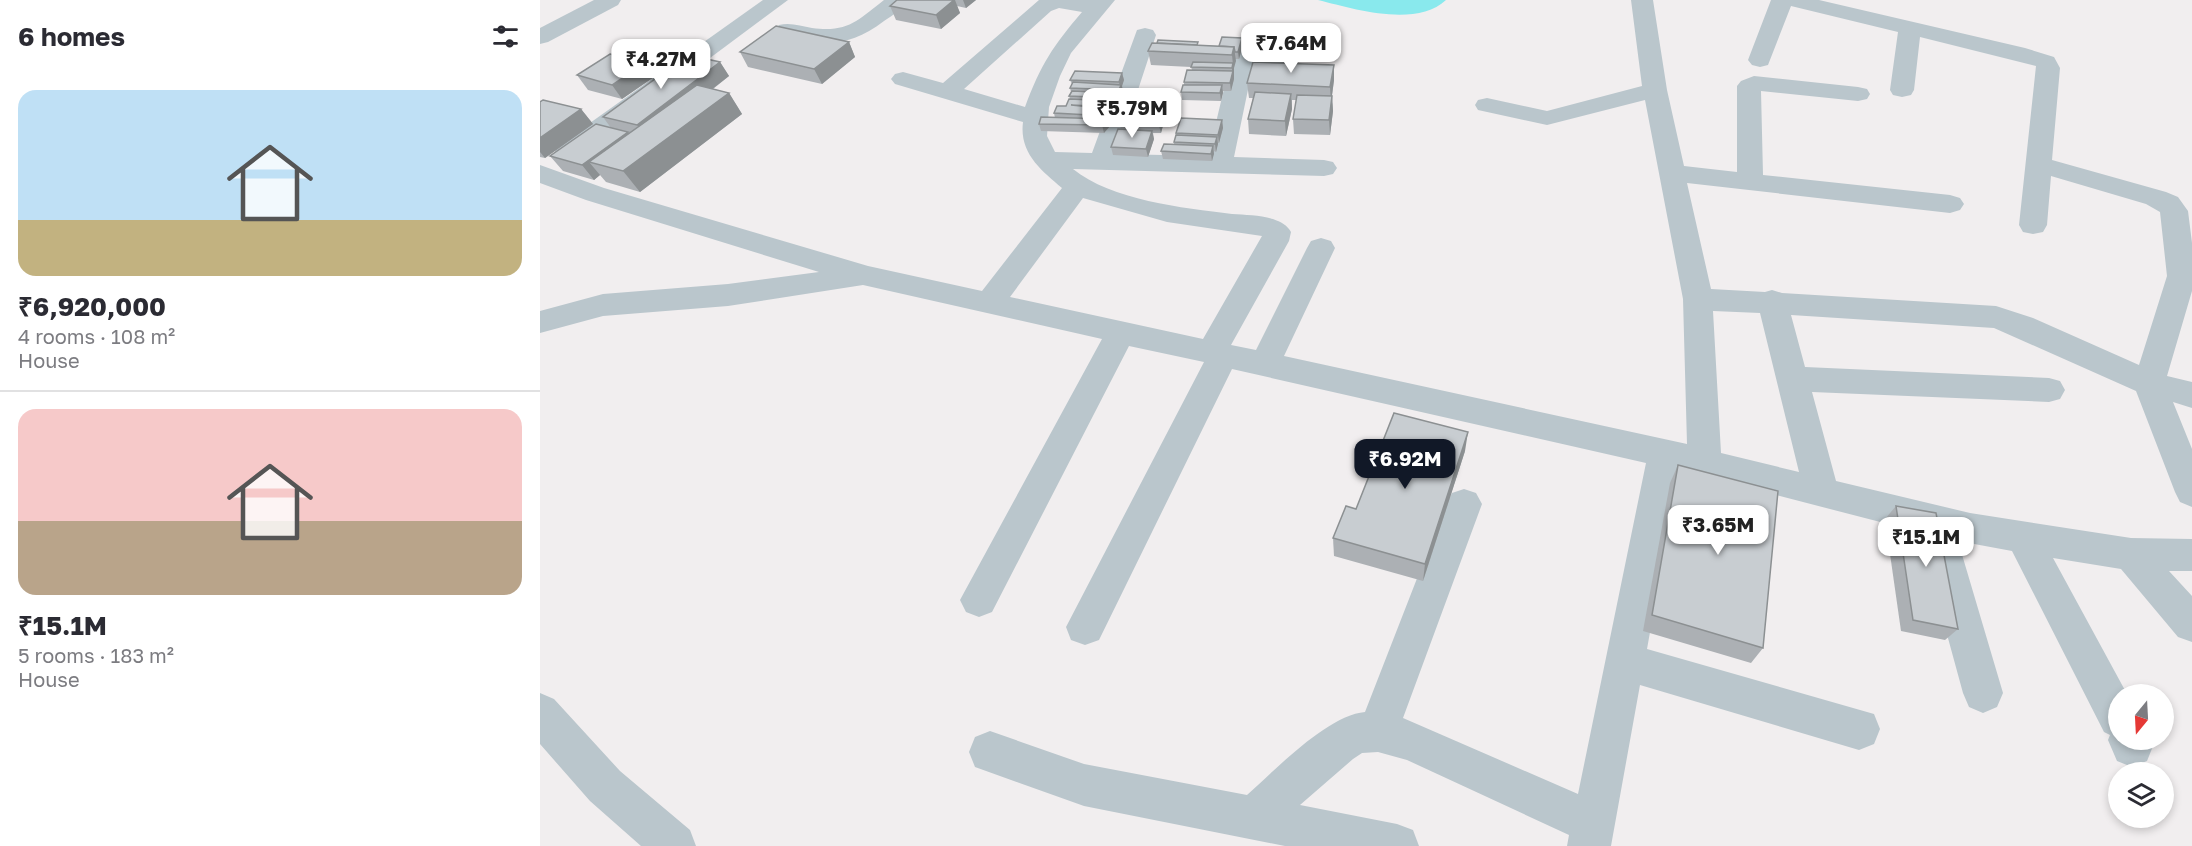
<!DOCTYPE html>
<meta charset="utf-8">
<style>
:root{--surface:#fff;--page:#f7f7f7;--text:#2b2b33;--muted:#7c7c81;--line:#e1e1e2;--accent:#111827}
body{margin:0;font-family:"Golos Text",sans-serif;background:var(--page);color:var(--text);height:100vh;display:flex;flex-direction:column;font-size:22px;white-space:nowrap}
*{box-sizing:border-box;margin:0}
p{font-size:20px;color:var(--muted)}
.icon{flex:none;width:33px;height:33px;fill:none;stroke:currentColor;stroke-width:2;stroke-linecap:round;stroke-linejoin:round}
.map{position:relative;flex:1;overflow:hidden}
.details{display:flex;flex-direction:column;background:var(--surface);width:540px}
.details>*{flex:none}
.needle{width:39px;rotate:198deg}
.controls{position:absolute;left:1568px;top:684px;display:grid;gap:12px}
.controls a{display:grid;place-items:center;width:66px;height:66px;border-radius:50%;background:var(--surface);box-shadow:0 3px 9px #0003;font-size:30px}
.price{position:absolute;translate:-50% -51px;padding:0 14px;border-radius:12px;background:#fff;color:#222;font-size:20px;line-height:39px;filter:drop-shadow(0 2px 3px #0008)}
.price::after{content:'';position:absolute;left:50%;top:36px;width:18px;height:14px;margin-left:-9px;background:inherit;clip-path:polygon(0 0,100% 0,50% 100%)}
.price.on{background:var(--accent);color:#fff}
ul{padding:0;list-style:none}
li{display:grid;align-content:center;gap:12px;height:318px;padding:0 18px}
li+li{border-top:2px solid var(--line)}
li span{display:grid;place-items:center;height:186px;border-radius:18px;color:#555}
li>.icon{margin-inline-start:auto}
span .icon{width:108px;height:108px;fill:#fffc;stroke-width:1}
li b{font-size:26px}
h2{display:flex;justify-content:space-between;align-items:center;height:72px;padding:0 18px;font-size:26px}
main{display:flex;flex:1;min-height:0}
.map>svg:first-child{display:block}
</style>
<main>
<section class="details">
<h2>6 homes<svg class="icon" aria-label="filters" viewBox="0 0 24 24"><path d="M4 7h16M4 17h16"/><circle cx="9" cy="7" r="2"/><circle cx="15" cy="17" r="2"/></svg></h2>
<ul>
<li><span style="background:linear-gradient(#bfe0f5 70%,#c2b280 0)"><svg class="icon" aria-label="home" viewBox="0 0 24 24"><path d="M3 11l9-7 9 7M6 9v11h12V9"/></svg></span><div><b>₹6,920,000</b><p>4 rooms · 108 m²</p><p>House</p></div></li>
<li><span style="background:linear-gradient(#f6c9c9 60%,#b9a48a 0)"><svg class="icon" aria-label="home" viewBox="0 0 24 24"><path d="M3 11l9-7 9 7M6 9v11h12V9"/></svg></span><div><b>₹15.1M</b><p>5 rooms · 183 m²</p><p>House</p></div></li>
</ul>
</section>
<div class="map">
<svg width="1652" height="846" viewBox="0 0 1652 846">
<rect width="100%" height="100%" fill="#f1eeef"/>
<path fill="#89e9ed" d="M 778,0 L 906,0 C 876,28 814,9 778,0 Z"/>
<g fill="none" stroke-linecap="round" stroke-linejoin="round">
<g fill="#bac6cc" fill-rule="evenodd">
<path d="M 54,0 L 81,0 L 78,5 L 8,42 L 0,44 L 0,28 Z"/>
<path d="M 223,0 L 248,0 L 37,157 L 28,159 L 19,157 L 15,151 L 19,145 Z"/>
<path d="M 344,0 L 369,0 C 363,9 353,15 344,21 C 308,49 281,45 239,35 L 236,30 L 239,25 C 250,22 261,26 272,28 C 308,33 318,20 344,0 Z"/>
<path d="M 499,0 L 575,0 L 531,53 L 520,76 L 509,107 L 507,136 L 515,152 L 552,153 L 597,30 L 605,28 L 613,30 L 616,35 L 577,154 L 668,156 L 694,47 C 708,26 763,34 787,34 L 795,36 L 798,41 L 795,46 L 787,48 L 723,47 L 716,51 L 694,157 L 784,160 L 793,162 L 797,168 L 793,174 L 784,176 L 533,169 C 571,200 643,208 692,214 C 705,215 720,215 733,219 C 741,222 747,225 751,232 L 749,241 L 691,345 L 716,350 L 767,248 L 771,241 L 781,238 L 791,241 L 795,248 L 744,356 L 1147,444 L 1143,299 L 1105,100 L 1007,125 L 938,110 L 935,105 L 938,100 L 947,98 L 1007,111 L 1102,86 L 1091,0 L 1113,0 L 1127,90 L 1144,166 L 1197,172 L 1197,86 L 1201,81 L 1214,76 L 1318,87 L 1327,89 L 1330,94 L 1327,99 L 1318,101 L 1221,91 L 1223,175 L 1410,195 L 1420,198 L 1424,204 L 1420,210 L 1410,213 L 1147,183 L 1171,289 L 1225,292 L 1232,290 L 1242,293 L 1456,306 L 1493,318 L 1599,365 L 1627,276 L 1620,212 L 1606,204 L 1511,176 L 1507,225 L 1503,232 L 1493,234 L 1483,232 L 1479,225 L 1496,66 L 1380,37 L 1374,90 L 1371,95 L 1362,97 L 1353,95 L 1350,90 L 1358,32 L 1251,6 L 1228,65 L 1220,67 L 1212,65 L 1208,60 L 1231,0 L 1279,0 L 1485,48 L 1514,57 L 1520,68 L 1512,160 L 1626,192 L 1638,197 L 1648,211 L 1652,243 L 1652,291 L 1627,376 L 1652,382 L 1652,408 L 1633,402 L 1652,449 L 1652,507 L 1640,502 L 1635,492 L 1596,391 L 1454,328 L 1251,315 L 1265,367 L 1509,378 L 1520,381 L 1525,390 L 1520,399 L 1509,402 L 1272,392 L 1296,481 L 1430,513 L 1591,538 L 1652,539 L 1652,571 L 1629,571 L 1652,596 L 1652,642 L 1638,637 L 1581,569 L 1513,558 L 1587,694 L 1578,694 L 1578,740 L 1610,740 L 1613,746 L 1607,761 L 1592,767 L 1577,761 L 1568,740 L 1570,735 L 1564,732 L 1472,551 L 1418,541 L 1463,693 L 1457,707 L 1443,713 L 1429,707 L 1423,693 L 1379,532 L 1139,470 L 1107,649 L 1334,714 L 1340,729 L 1334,744 L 1319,750 L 1100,685 L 1071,846 L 1027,846 L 1029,835 L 867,760 L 838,752 L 822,753 L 813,759 L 760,805 L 857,824 L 873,830 L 879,846 L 745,846 L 544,806 L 435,767 L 429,752 L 435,737 L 450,731 L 544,764 L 707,795 C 735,770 788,715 825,712 L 906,504 L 912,493 L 924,489 L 936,493 L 942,504 L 863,718 L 1038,794 L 1106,463 L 692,369 L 559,640 L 545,645 L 531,640 L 526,627 L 664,362 L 589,346 L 452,612 L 439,617 L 426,612 L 420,600 L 562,339 L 323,285 L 188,306 L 63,316 L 0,333 L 0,311 L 63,294 L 188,284 L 279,272 L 46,200 L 0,183 L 0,165 L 64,188 L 328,266 L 442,291 L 522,188 C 501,170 479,153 483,122 L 355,84 L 351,79 L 355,74 L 363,72 L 403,83 ZM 519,8 L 542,12 C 513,46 501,64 485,107 L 424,89 L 511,11 ZM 543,198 L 627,222 L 722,236 L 663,339 L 470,297 ZM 1173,311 L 1220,313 L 1259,472 L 1181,453 Z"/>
<path d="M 0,693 L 14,699 L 80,771 L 150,830 L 156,846 L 101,846 L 50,801 L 0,744 Z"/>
</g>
</g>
<g fill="#acb0b4">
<path d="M 357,0 L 436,0 L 426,8 L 417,6 L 420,13 L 401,29 L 356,20 L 350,6 Z"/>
<path d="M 702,38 L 703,45 L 699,59 L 695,59 L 693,74 L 694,79 L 691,91 L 683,91 L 681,101 L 642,100 L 641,92 L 644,85 L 644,82 L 652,70 L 651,67 L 611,65 L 608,51 L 659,45 L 679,46 Z"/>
<path d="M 759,38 L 759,52 L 758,64 L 794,80 L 792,96 L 793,111 L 790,135 L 754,134 L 753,119 L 757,100 L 752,100 L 752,109 L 746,136 L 709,134 L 708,119 L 713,98 L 709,98 L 707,83 L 714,62 L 714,57 Z"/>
<path d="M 309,42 L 315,57 L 282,84 L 208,67 L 200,52 Z"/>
<path d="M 180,62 L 189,76 L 173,89 L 189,93 L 202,114 L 100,192 L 66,182 L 60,175 L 54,180 L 23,171 L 10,156 L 71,128 L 63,117 Z"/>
<path d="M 582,73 L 584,80 L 582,86 L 583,92 L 581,98 L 578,98 L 578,100 L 577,105 L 578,108 L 575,114 L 572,114 L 573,116 L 569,123 L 570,126 L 564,133 L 501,131 L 499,124 L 515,118 L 514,113 L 526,106 L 530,99 L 529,96 L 531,92 L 530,88 L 532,84 L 530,80 Z"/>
<path d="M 37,75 L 114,77 L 82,99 L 48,90 Z"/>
<path d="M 631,98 L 626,112 L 624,112 L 625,118 L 621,133 L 613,133 L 614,139 L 608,157 L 573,155 L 571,147 L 581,130 L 580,125 L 588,110 L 586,103 Z"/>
<path d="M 0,102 L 41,109 L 53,124 L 5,158 L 0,157 Z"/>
<path d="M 682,120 L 683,128 L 679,143 L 678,143 L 676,152 L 674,151 L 672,161 L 623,159 L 621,151 L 634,144 L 636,133 Z"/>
<path d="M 925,451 L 883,581 L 794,556 L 793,538 Z"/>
<path d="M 1138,465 L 1223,648 L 1211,663 L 1103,631 L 1130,483 Z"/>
<path d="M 1356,506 L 1418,629 L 1405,640 L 1361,631 L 1345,519 Z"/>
</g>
<g fill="#8c9092">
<path d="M 414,0 L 415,0 L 420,13 L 401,29 L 396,15 Z"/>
<path d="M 423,0 L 436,0 L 426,8 Z"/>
<path d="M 702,38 L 703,45 L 699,59 L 698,52 Z"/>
<path d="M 759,38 L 759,52 L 757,72 L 756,57 Z"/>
<path d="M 309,42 L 315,57 L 282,84 L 274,69 Z"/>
<path d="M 694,47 L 696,61 L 694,68 L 694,79 L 691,91 L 690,83 L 692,73 L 692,68 L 693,65 L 692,55 Z"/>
<path d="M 180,62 L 189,76 L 108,139 L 97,125 Z"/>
<path d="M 104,63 L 114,77 L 82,99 L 72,85 Z"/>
<path d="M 794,65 L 794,80 L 791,102 L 790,87 Z"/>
<path d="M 582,73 L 584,80 L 582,86 L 583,92 L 581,98 L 579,90 L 580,88 L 579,82 Z"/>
<path d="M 682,85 L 683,93 L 681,101 L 680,93 Z"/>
<path d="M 629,91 L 631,98 L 626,112 L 625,105 Z"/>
<path d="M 189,93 L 202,114 L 100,192 L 83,171 Z"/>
<path d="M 577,93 L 578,100 L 577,105 L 578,108 L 575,114 L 573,107 L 576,101 L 575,98 Z"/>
<path d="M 751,94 L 752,109 L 746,136 L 745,121 Z"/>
<path d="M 792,96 L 793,111 L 790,135 L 789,120 Z"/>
<path d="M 41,109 L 53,124 L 5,158 L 0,152 L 0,138 Z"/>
<path d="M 571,109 L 573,116 L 569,123 L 568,116 Z"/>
<path d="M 623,110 L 625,118 L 621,133 L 619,126 Z"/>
<path d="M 568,119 L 570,126 L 564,133 L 562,125 Z"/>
<path d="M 682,120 L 683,128 L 679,143 L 678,135 Z"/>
<path d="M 612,131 L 614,139 L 608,157 L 606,149 Z"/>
<path d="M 88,132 L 98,146 L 49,162 L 60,175 L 54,180 L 42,165 Z"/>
<path d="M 677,137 L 678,144 L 676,152 L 675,144 Z"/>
<path d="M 673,146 L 674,154 L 672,161 L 671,154 Z"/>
<path d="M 928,432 L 925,451 L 883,581 L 885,564 Z"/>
</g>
<g fill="#c8cdd1" stroke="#8c9092" stroke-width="1.5">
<path d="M 357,0 L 414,0 L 396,15 L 350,6 Z"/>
<path d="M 236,26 L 309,42 L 274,69 L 200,52 Z"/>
<path d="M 682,37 L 702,38 L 698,52 L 695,52 L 694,47 L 679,46 Z"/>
<path d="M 717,37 L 759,38 L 756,57 L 714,57 Z"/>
<path d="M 618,40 L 658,42 L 657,45 L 617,43 Z"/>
<path d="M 612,43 L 694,47 L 692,55 L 608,51 Z"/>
<path d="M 70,54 L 104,63 L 72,85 L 37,75 Z"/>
<path d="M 148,55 L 180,62 L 97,125 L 63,117 Z"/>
<path d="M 653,62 L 693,63 L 692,68 L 651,67 Z"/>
<path d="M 713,62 L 794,65 L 790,87 L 707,83 Z"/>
<path d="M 647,70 L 693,71 L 690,83 L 644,82 Z"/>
<path d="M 535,71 L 582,73 L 579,82 L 530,80 Z"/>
<path d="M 533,82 L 581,85 L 579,90 L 530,88 Z"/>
<path d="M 157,85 L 189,93 L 83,171 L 49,162 Z"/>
<path d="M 643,85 L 682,85 L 680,93 L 641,92 Z"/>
<path d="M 592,90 L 629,91 L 625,105 L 586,103 Z"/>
<path d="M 532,91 L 577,93 L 575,98 L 529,96 Z"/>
<path d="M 715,92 L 751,94 L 745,121 L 708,119 Z"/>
<path d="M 757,95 L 792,96 L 789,120 L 753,119 Z"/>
<path d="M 529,99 L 576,101 L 573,107 L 531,105 L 571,109 L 568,116 L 514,113 L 517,106 L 526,106 Z"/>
<path d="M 3,100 L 41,109 L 0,138 L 0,102 Z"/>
<path d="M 585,110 L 623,110 L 619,126 L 580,125 Z"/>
<path d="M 501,117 L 568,119 L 562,125 L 499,124 Z"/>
<path d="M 641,118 L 682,120 L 678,135 L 636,133 Z"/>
<path d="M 56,124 L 88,132 L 42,165 L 10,156 Z"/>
<path d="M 578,129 L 612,131 L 606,149 L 571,147 Z"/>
<path d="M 636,135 L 677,137 L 675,144 L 634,142 Z"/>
<path d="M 624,144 L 673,146 L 671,154 L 621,151 Z"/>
<path d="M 854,413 L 928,432 L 885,564 L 793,538 L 806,506 L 816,509 Z"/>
<path d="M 1138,465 L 1238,491 L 1223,648 L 1112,615 Z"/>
<path d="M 1356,506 L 1396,513 L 1418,629 L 1373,620 Z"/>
</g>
</svg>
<div class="controls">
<a><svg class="needle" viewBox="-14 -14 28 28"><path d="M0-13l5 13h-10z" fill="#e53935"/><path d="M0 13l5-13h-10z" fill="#7c7c81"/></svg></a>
<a><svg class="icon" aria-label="layers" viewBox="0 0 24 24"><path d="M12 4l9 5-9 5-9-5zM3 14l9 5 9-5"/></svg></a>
</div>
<b class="price" style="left:751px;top:74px">₹7.64M</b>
<b class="price" style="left:121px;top:90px">₹4.27M</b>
<b class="price" style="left:592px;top:139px">₹5.79M</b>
<b class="price on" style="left:865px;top:490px">₹6.92M</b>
<b class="price" style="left:1178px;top:556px">₹3.65M</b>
<b class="price" style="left:1386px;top:568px">₹15.1M</b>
</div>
</main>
